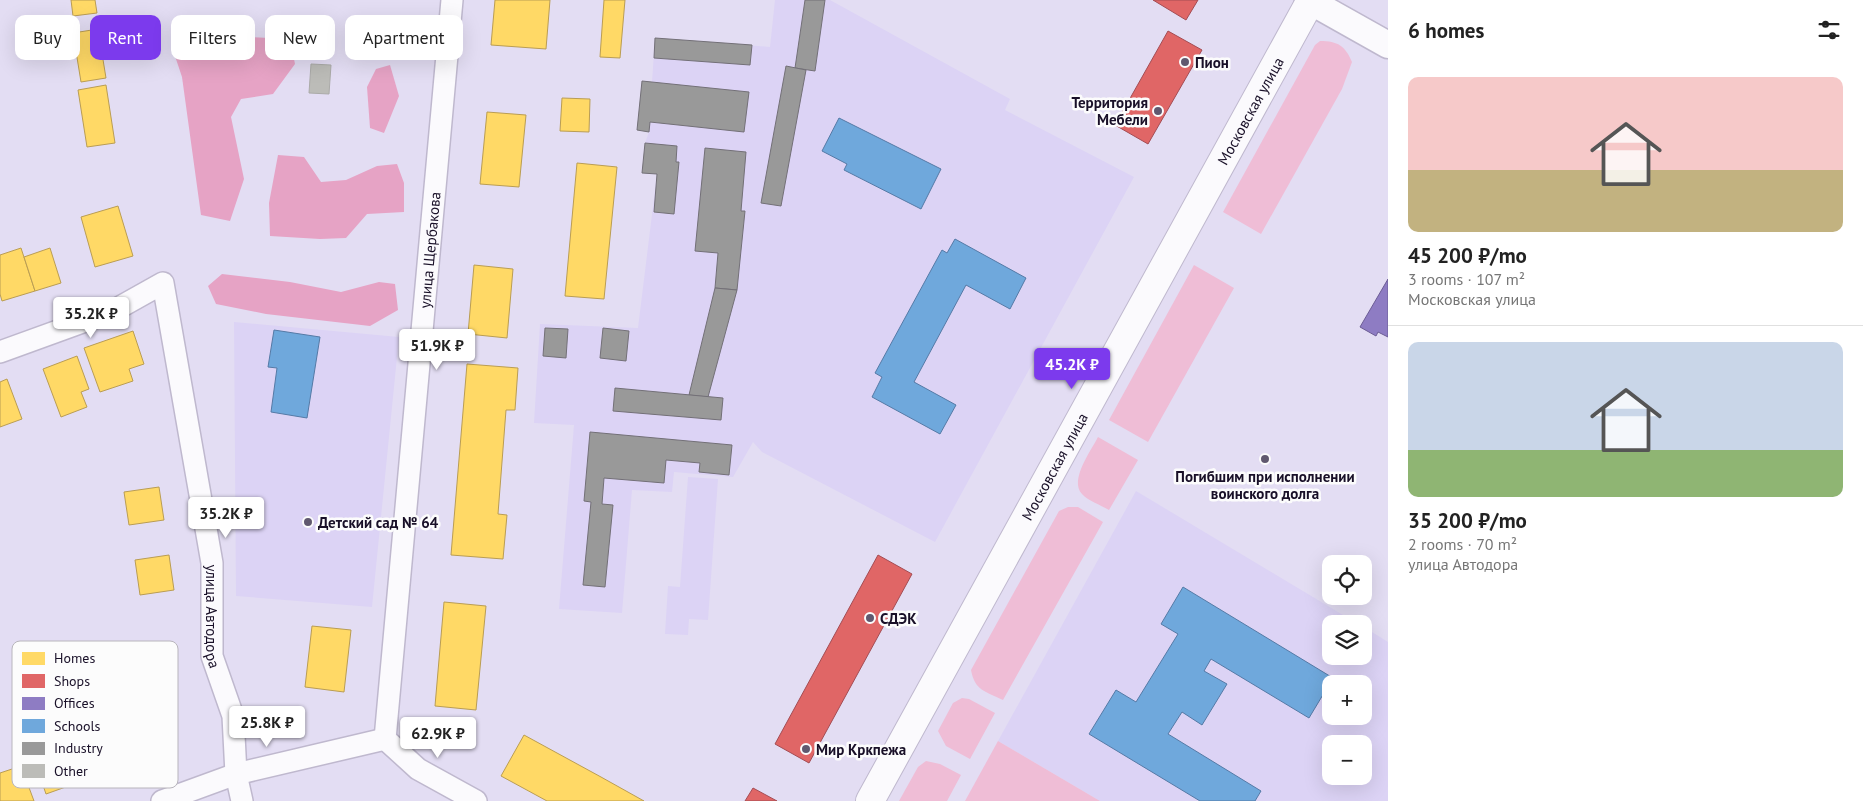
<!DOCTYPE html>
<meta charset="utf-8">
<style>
:root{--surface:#fff;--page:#f2f2f2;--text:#222;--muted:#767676;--line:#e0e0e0;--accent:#7c3aed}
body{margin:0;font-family:"PT Sans",sans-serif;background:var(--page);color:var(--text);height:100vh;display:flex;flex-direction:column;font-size:19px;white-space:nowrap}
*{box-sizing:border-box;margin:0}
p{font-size:16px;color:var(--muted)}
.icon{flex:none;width:28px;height:28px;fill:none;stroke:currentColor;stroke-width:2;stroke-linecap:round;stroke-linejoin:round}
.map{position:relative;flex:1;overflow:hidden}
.panel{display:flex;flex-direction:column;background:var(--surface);width:475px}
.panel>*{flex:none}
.guide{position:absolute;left:15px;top:15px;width:475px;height:45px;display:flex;gap:10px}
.fabs{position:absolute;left:1322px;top:555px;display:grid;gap:10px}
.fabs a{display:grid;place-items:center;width:50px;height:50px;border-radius:10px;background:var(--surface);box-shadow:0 5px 20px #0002;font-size:25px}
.price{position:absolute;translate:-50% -42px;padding:0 11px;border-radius:5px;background:#fff;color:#222;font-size:16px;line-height:32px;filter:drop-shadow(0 1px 2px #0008)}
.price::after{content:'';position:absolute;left:50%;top:30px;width:15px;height:11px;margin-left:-8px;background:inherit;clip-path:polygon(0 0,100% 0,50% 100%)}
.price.current{background:var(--accent);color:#fff}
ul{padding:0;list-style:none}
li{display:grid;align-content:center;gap:10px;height:265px;padding:0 20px}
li+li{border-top:1px solid var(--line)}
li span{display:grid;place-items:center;height:155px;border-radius:10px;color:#555}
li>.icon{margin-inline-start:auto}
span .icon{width:90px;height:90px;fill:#fffc;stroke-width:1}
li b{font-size:21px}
h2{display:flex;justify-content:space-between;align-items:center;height:60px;padding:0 20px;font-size:21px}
.chip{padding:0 18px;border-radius:10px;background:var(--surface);box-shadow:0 5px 20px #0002;font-size:18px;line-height:45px}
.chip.current{background:var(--accent);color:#fff}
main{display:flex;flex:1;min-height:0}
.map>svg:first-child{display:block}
</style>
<main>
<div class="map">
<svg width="1388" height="801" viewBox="0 0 1388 801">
<rect width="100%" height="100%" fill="#e3ddf3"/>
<g fill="#dcd3f5" fill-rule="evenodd">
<path d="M 775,0 L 830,0 L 1010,99 L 1005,110 L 1134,177 L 935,542 L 762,452 L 753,442 L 733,477 L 674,472 L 672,492 L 632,490 L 622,613 L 559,609 L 574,425 L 534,423 L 540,324 L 638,328 L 657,174 L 642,173 L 645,143 L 649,132 L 637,130 L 642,81 L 652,82 L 655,38 L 770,47 Z"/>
<path d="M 234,322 L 399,337 L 372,607 L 236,596 Z"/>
<path d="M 688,477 L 718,479 L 708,620 L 689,619 L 688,635 L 665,634 L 668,586 L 680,587 Z"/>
<path d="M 1136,491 L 1358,624 L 1331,624 L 1331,656 L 1364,656 L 1364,627 L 1388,642 L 1388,801 L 1100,801 L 998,741 ZM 1331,684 L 1364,684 L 1364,716 L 1331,716 ZM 1331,744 L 1364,744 L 1364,776 L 1331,776 Z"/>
</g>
<g fill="#efbdd6">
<path d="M 1320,41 C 1338,41 1345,46 1352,62 L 1342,89 L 1261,234 L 1223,212 L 1315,45 Z"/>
<path d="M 1194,265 L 1234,288 L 1148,442 L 1109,420 Z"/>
<path d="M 1098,437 L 1138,460 L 1109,510 C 1101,505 1088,501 1082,494 C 1069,480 1091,451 1098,437 Z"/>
<path d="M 1068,507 L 1078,507 L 1103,522 L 1003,700 C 985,691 975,691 971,670 L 1059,511 Z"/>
<path d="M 962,698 L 969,699 L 995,713 L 970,759 L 946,746 L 938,731 L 953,703 Z"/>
<path d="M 998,741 L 1100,801 L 965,801 Z"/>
<path d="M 926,761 L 940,764 L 961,775 L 947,801 L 899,801 L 918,767 Z"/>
</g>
<g fill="#e6a3c5">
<path d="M 202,35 L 290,39 L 295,64 L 273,94 L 241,99 L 231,117 L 244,179 L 230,221 L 201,215 L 182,77 L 173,50 Z"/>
<path d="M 390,65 L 399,96 L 384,133 L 370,128 L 367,87 L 376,69 Z"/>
<path d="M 278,155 L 304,157 L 321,182 L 346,180 L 377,166 L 397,164 L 404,183 L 404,212 L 367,214 L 346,238 L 320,239 L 270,236 L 269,203 Z"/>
<path d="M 222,274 L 290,282 L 341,292 L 379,282 L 395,284 L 398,310 L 370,326 L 266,314 L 216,304 L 208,286 Z"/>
</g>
<g fill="#ffd966" stroke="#ba9d53">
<path d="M 71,0 L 95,0 L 97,13 L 73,16 Z"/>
<path d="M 495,0 L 550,0 L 546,49 L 491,45 Z"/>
<path d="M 604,0 L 625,0 L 620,58 L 600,57 Z"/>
<path d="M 98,29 L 106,78 L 81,82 L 73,33 Z"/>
<path d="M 106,85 L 115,143 L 87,147 L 78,90 Z"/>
<path d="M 562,98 L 590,99 L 589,132 L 560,131 Z"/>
<path d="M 487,112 L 526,115 L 519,187 L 480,184 Z"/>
<path d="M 577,163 L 617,167 L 604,299 L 565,296 Z"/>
<path d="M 118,206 L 133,256 L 95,267 L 81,217 Z"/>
<path d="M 21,248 L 35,291 L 2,301 L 0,294 L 0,255 Z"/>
<path d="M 50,248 L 61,283 L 35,291 L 24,257 Z"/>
<path d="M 474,265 L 513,269 L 507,338 L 468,334 Z"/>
<path d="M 133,331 L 144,364 L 129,369 L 133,381 L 100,392 L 84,348 Z"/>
<path d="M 77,356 L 89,389 L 81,392 L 87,407 L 61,417 L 43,369 Z"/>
<path d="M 467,364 L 518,368 L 515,410 L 506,410 L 498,514 L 507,515 L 503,559 L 451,555 Z"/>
<path d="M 7,379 L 22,419 L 0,427 L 0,382 Z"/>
<path d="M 159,487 L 164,520 L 129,525 L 124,492 Z"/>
<path d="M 169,555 L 174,590 L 140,595 L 135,560 Z"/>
<path d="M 444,602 L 486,606 L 476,710 L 435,706 Z"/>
<path d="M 312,626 L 351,630 L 344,692 L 305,687 Z"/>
<path d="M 70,718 L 91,778 L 46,794 L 33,756 L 44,752 L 36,729 Z"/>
<path d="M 524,735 L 601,777 L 644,801 L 547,801 L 501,776 Z"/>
<path d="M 21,766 L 34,801 L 0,801 L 0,773 Z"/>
</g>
<g fill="#e06666" stroke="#a44c53">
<path d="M 1153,0 L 1198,0 L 1186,20 Z"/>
<path d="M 1168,31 L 1202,50 L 1148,144 L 1115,125 Z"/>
<path d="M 878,555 L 912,574 L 809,763 L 775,744 Z"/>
<path d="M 753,788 L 777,801 L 745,801 Z"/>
</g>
<path fill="#8e7cc3" stroke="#6b5c94" d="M 1388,279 L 1388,337 L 1378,332 L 1376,336 L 1360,327 Z"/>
<g fill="#6fa8dc" stroke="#557aa6">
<path d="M 839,118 L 941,169 L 921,209 L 844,170 L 847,164 L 822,151 Z"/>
<path d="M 955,239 L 1026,278 L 1010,309 L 966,285 L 914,382 L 956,405 L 940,434 L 872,397 L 882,377 L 875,373 L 942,250 L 947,253 Z"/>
<path d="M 274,330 L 320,337 L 307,418 L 271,412 L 277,368 L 268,367 Z"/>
<path d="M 1183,587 L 1333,678 L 1309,718 L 1211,659 L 1204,671 L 1227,684 L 1202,725 L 1182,712 L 1168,734 L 1261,791 L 1255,801 L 1200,801 L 1089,734 L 1116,690 L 1136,702 L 1178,634 L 1161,624 Z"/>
</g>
<g fill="#999" stroke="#737077">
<path d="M 805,0 L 825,0 L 815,71 L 795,68 Z"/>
<path d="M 655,38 L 752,45 L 750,65 L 654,58 Z"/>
<path d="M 786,66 L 806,70 L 781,206 L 761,203 Z"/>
<path d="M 642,81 L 749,92 L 744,132 L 650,122 L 649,132 L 637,130 Z"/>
<path d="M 645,143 L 677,146 L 676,162 L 679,162 L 674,214 L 654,212 L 657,174 L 642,173 Z"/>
<path d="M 705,148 L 746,152 L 741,211 L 745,211 L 737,290 L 715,288 L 718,253 L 695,251 Z"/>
<path d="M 715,288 L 737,290 L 708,397 L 689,395 Z"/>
<path d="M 545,328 L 568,329 L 566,358 L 543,356 Z"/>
<path d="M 603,328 L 629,331 L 626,361 L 600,358 Z"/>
<path d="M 615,388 L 723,398 L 721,420 L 613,411 Z"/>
<path d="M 590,432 L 732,445 L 729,475 L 699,472 L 700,463 L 666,460 L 664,483 L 604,478 L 602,504 L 613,505 L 605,587 L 583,585 L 591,502 L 584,501 Z"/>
</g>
<path fill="#bcbcb8" stroke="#ababa8" d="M 311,64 L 331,65 L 329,94 L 309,93 Z"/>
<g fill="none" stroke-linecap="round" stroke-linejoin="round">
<defs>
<g id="minor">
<path id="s1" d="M 0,352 L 113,311 L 163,283 L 212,563 L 212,656 L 233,716 L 236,774 L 242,801"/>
<path id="s2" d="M 385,739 L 452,0"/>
<path d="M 385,739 L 418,769 L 476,801"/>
<path d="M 162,801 L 236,774 L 385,739"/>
</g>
<path id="tertiary" d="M 1308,0 L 1388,45"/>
<g id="secondary">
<path id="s3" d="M 870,801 L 1311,0"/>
</g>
</defs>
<use href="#minor" stroke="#bfb8ce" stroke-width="24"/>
<use href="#tertiary" stroke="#bfb8ce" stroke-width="29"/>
<use href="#secondary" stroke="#bfb8ce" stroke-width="30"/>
<use href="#minor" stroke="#fbfafd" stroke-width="21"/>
<use href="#tertiary" stroke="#fbfafd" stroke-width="26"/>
<use href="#secondary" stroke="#fbfafd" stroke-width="28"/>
</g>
<g fill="#60586f" stroke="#fcfcfc" stroke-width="2">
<circle cx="1185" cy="62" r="5"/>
<circle cx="1158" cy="111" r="5"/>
<circle cx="1265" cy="459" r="5"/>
<circle cx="308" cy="522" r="5"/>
<circle cx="870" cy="618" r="5"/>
<circle cx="806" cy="749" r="5"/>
</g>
<g text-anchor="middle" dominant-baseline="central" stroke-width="5" stroke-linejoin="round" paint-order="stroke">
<g font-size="15" font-weight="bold" fill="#191028" stroke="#fcfcfc" text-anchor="start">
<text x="1195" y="62">Пион</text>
<text x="1148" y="102" text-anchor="end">Территория<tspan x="1148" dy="17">Мебели</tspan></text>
<text x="1265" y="476" text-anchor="middle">Погибшим при исполнении<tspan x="1265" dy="17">воинского долга</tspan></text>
<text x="318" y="522">Детский сад № 64</text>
<text x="880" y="618">СДЭК</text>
<text x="816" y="749">Мир Кркпежа</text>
</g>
<g font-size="15" fill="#191028" stroke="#fcfcfc">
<text stroke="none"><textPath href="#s3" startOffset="788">Московская улица</textPath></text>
<text stroke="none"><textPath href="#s2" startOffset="491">улица Щербакова</textPath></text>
<text stroke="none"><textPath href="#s3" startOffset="382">Московская улица</textPath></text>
<text stroke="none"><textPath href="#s1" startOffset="515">улица Автодора</textPath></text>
</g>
</g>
<rect x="12" y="641" width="166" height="147" rx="8" fill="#fcfcfc" stroke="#b8b5bc" stroke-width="1"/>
<rect x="22" y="652" width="23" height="13" fill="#ffd966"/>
<rect x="22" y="674" width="23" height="14" fill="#e06666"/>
<rect x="22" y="697" width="23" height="13" fill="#8e7cc3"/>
<rect x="22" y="719" width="23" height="14" fill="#6fa8dc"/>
<rect x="22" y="742" width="23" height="13" fill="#999"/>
<rect x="22" y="764" width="23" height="14" fill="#bcbcb8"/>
<g font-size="14" fill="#191028">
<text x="54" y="663">Homes</text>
<text x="54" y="686">Shops</text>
<text x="54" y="708">Offices</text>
<text x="54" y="731">Schools</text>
<text x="54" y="753">Industry</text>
<text x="54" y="776">Other</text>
</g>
</svg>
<div class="fabs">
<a><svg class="icon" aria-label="locate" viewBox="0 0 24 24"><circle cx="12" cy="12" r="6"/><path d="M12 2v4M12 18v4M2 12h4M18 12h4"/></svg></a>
<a><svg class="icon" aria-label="layers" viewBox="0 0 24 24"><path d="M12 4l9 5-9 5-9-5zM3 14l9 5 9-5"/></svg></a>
<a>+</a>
<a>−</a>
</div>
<b class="price" style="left:91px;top:339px">35.2K ₽</b>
<b class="price" style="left:437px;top:371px">51.9K ₽</b>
<b class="price current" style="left:1072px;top:390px">45.2K ₽</b>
<b class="price" style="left:226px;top:539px">35.2K ₽</b>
<b class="price" style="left:267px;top:748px">25.8K ₽</b>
<b class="price" style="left:438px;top:759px">62.9K ₽</b>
<div class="guide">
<a class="chip">Buy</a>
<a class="chip current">Rent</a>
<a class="chip">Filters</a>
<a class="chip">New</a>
<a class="chip">Apartment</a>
</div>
</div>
<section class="panel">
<h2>6 homes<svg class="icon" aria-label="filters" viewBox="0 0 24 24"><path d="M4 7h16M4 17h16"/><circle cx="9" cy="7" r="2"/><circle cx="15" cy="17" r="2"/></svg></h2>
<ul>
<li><span style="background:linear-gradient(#f6c9c9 60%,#c2b280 0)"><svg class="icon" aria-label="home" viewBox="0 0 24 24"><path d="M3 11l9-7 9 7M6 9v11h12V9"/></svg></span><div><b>45 200 ₽/mo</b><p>3 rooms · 107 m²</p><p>Московская улица</p></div></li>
<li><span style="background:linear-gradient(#c9d6e8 70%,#8fb573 0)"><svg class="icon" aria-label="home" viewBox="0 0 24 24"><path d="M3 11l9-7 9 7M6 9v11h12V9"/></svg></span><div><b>35 200 ₽/mo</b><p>2 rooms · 70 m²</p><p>улица Автодора</p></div></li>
</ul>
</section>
</main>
